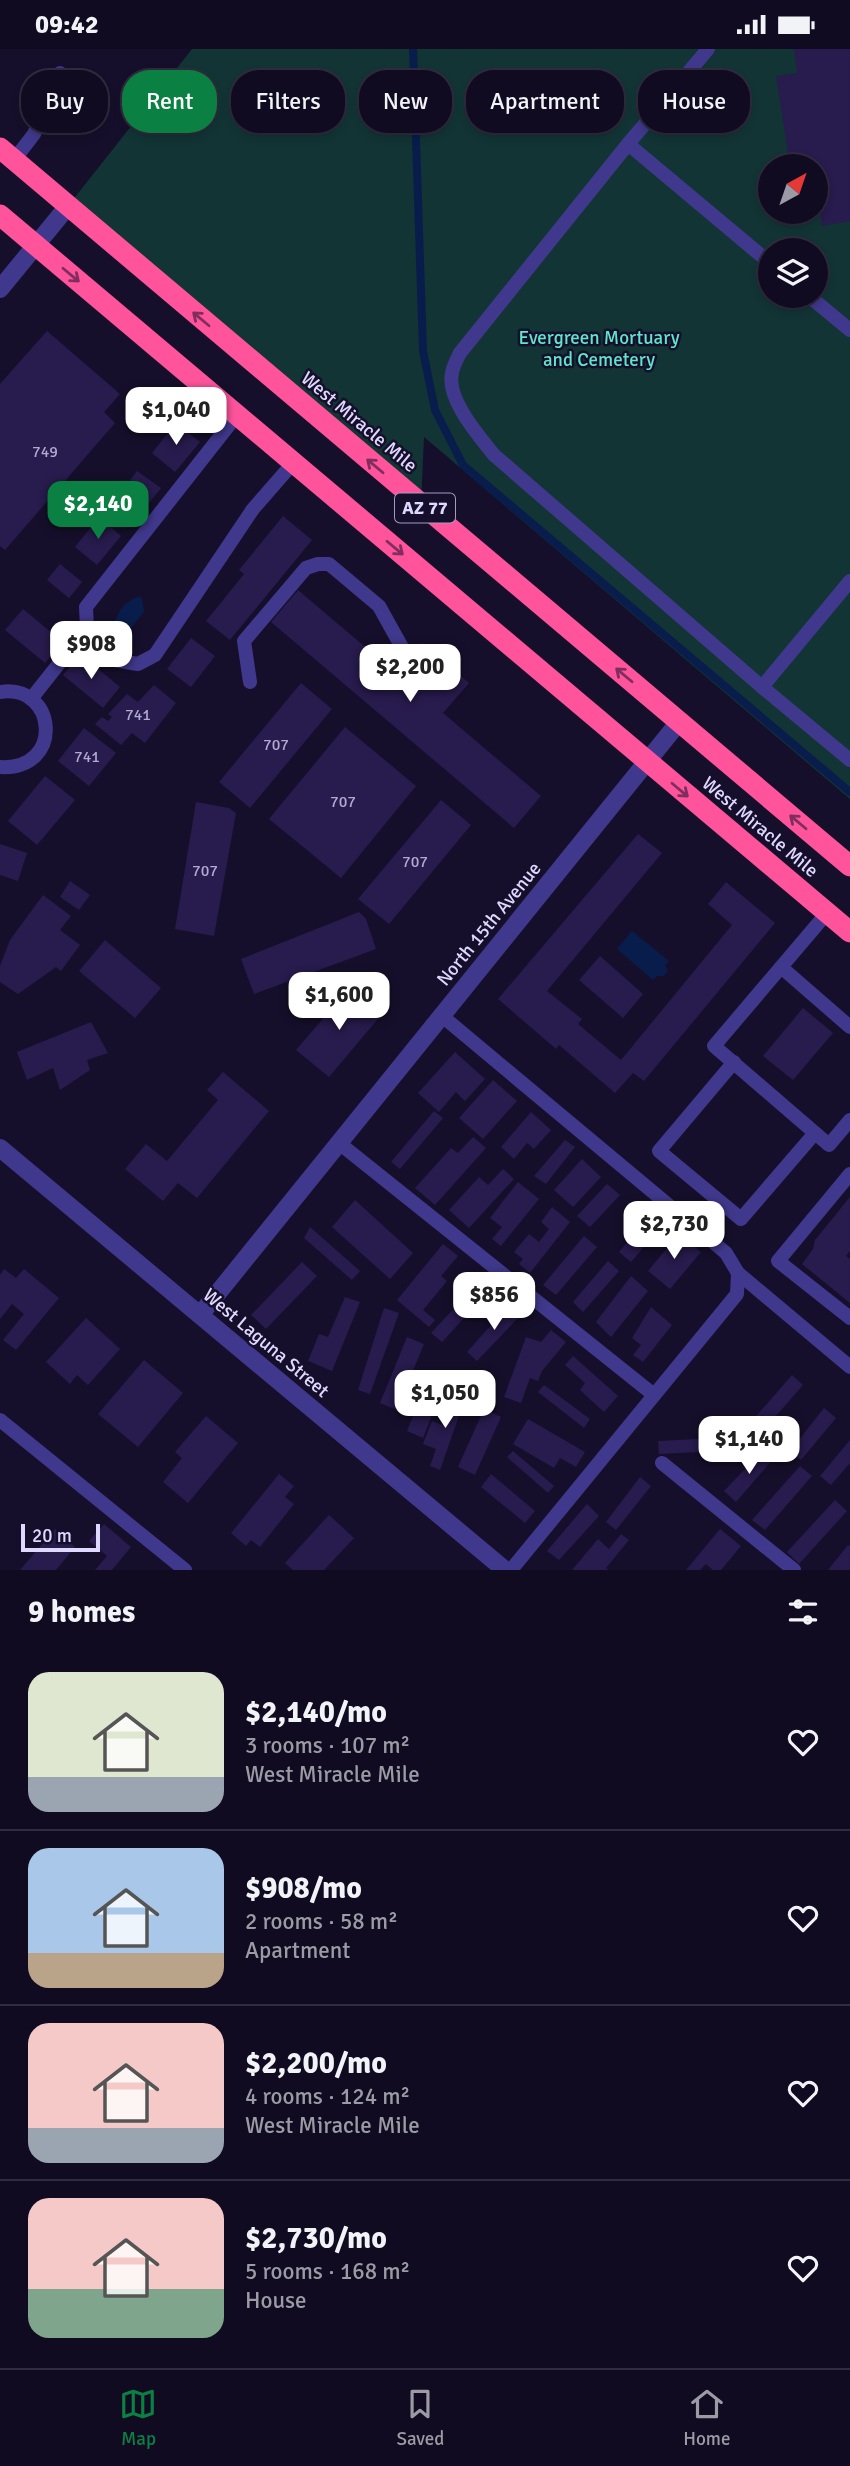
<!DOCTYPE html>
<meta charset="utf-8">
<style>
:root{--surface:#100b20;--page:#1e192d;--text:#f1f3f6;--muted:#9c9ba5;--line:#302b3e;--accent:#0b8043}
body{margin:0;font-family:Signika,sans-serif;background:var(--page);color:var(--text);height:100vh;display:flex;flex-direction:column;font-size:26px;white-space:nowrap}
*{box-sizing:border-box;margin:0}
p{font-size:23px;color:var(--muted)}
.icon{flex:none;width:38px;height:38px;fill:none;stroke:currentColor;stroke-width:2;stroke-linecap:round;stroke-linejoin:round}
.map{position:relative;height:1521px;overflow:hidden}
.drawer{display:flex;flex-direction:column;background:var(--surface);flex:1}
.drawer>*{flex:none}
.guide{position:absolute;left:21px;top:21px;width:808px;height:63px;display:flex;gap:14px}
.needle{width:46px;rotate:40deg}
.buttons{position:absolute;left:758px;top:105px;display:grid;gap:14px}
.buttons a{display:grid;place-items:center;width:70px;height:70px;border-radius:50%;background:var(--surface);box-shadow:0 4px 10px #0003,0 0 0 2px var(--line);font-size:35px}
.scale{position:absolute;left:21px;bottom:18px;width:79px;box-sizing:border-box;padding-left:7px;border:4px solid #e0d9ff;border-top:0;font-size:19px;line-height:24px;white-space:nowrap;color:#e0d9ff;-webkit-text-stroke:5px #160f2b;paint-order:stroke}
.price{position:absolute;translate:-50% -60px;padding:0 16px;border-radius:14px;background:#fff;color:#222;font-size:23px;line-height:46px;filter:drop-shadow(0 2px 4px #0008)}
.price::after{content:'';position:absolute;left:50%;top:42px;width:21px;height:16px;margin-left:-10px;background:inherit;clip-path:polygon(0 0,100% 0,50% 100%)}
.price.active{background:var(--accent);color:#fff}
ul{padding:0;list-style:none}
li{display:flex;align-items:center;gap:21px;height:175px;padding:0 28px}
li+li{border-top:2px solid var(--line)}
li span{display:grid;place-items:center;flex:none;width:196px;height:140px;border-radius:21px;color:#555}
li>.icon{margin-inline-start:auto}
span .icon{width:84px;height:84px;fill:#fffc;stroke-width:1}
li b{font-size:30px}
h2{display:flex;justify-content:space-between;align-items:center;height:84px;padding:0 28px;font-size:30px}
.chip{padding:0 24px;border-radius:28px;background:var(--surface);box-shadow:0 4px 10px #0003,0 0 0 2px var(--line);font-size:24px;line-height:63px}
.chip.active{background:var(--accent);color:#fff}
.status{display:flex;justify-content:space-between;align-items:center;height:49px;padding:0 35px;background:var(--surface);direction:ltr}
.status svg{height:19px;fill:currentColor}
.tabs{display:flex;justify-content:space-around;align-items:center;height:98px;border-top:2px solid var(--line);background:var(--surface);font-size:19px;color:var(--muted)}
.tabs a{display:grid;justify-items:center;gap:4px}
.tabs .active{color:var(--accent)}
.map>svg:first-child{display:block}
</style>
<div class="status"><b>09:42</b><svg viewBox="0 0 49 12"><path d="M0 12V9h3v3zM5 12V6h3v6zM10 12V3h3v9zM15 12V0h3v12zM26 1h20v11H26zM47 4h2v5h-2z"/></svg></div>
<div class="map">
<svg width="850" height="1521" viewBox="0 0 850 1521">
<rect width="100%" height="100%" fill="#160f2b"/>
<path fill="#123435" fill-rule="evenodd" d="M 192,0 L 850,0 L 850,750 L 424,388 L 421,456 L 68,157 ZM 770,117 L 816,117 L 816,163 L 770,163 ZM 770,201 L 816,201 L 816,247 L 770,247 Z"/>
<g fill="#081d4b">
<path d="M 141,547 L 144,562 L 132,578 L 117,587 L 112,584 C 114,567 124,551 141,547 Z"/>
<path d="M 632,882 L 669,912 L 665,916 L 668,922 L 663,927 L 657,927 L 653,931 L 617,900 Z"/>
</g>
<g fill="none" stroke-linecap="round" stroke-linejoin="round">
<path stroke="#081d4b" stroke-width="8" d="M 413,0 L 423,302 L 435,361 L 463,416 L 850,743"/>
</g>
<g fill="#281b4d">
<path d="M 794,0 L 850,0 L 850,172 L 822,177 L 816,140 L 816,117 L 790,117 L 776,27 L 797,24 Z"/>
<path d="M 47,282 L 120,345 L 104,363 L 115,374 L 5,501 L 0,497 L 0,335 Z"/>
<path d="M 176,374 L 200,393 L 175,423 L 152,404 Z"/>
<path d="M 137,422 L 161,439 L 136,470 L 114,452 Z"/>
<path d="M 283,467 L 312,491 L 230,591 L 206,572 L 244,525 L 239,521 Z"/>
<path d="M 99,468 L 121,487 L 97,516 L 75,498 Z"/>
<path d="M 60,515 L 82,533 L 69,549 L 47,531 Z"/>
<path d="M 298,541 L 397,625 L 423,594 L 469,634 L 443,664 L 541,747 L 514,779 L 271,573 Z"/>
<path d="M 23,560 L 63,593 L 45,614 L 5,581 Z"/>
<path d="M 191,589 L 215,607 L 191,638 L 167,620 Z"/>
<path d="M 80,605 L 120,638 L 103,659 L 63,626 Z"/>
<path d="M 301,634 L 332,660 L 250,759 L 219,733 Z"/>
<path d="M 154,636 L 176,654 L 145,694 L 132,684 L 121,696 L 95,675 L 102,668 L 108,672 L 112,668 L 108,665 L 127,645 L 138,653 Z"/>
<path d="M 345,678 L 416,737 L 341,829 L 269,770 Z"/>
<path d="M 84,679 L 116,704 L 89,737 L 58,712 Z"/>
<path d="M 45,727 L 75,751 L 37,796 L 8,772 Z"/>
<path d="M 441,751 L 471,776 L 389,875 L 358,850 Z"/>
<path d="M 196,753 L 229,759 L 236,764 L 214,887 L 175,880 Z"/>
<path d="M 638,785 L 662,804 L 547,942 L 582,970 L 578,975 L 621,1011 L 732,876 L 708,855 L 726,833 L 775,874 L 644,1032 L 633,1024 L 615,1044 L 559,996 L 556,1000 L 498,950 Z"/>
<path d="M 0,795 L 27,804 L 18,832 L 0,826 Z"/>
<path d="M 70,832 L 90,846 L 79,861 L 60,848 Z"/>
<path d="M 43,846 L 71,867 L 60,881 L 80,896 L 61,922 L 56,918 L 18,945 L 0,933 L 0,917 L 10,891 Z"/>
<path d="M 359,863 L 366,870 L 376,900 L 254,945 L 241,910 Z"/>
<path d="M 105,891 L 161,939 L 135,969 L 79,922 Z"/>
<path d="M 600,907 L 643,945 L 623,969 L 579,931 Z"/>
<path d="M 350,938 L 382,965 L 329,1028 L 296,1001 Z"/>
<path d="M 803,959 L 833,984 L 793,1031 L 763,1007 Z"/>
<path d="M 91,973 L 108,1004 L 87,1011 L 90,1021 L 60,1041 L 53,1019 L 27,1031 L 17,1003 Z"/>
<path d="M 455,1003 L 485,1030 L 465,1052 L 456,1043 L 439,1063 L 418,1044 Z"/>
<path d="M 223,1023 L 269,1062 L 197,1149 L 178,1134 L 163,1152 L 125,1120 L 146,1095 L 167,1112 L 218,1051 L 207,1041 Z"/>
<path d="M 493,1031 L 517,1052 L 483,1090 L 459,1069 Z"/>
<path d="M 434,1062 L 443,1069 L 400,1120 L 391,1113 Z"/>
<path d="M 531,1063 L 551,1081 L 534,1100 L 527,1094 L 514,1110 L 501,1098 Z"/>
<path d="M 473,1088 L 486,1099 L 435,1156 L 415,1139 L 451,1099 L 458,1104 Z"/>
<path d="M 565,1091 L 575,1098 L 546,1135 L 534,1127 Z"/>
<path d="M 582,1110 L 601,1128 L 573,1158 L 554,1141 Z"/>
<path d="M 503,1120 L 514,1130 L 469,1179 L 449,1161 L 479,1128 L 488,1136 Z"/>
<path d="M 518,1133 L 539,1150 L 501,1197 L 492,1190 L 502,1178 L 490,1169 Z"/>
<path d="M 607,1135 L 620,1146 L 590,1178 L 577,1167 Z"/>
<path d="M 850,1148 L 850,1202 L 846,1207 L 850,1210 L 850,1254 L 802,1215 L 813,1200 L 815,1191 Z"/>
<path d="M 355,1151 L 413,1204 L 390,1230 L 332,1178 Z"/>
<path d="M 552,1158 L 570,1173 L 530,1224 L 519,1215 L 523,1210 L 514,1203 L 529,1185 L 539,1193 L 549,1180 L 541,1173 Z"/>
<path d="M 653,1162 L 665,1173 L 631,1213 L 619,1203 Z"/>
<path d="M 310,1178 L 360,1222 L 352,1231 L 304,1189 Z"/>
<path d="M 679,1185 L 701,1203 L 670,1240 L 648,1222 Z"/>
<path d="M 584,1187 L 597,1198 L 556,1246 L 543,1236 Z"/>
<path d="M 443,1195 L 458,1207 L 441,1227 L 447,1232 L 423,1261 L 435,1271 L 429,1278 L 397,1251 Z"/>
<path d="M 608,1212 L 619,1222 L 583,1263 L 573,1253 Z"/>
<path d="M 302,1213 L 317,1227 L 266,1280 L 251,1266 Z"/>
<path d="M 4,1220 L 16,1229 L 24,1220 L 59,1249 L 16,1301 L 3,1291 L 24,1265 L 12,1255 L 0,1270 L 0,1226 Z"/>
<path d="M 631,1227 L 648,1242 L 611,1288 L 596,1273 Z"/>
<path d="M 476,1236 L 486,1245 L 442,1293 L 431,1284 Z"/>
<path d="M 345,1248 L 360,1253 L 332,1322 L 308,1312 L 319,1285 L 328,1288 Z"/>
<path d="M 510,1255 L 521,1266 L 477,1312 L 467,1303 Z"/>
<path d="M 651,1258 L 672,1276 L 643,1313 L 633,1306 L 641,1296 L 632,1289 Z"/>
<path d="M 384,1259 L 399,1264 L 370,1345 L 358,1341 Z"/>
<path d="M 86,1269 L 120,1300 L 88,1336 L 77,1326 L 70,1335 L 46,1313 Z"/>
<path d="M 551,1281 L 566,1293 L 542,1322 L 538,1332 L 530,1329 L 521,1354 L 504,1348 L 526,1288 L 541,1293 Z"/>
<path d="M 407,1288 L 424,1295 L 397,1361 L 380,1354 Z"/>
<path d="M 573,1307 L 618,1347 L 604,1363 L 580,1341 L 585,1334 L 565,1316 Z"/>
<path d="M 144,1311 L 183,1344 L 138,1398 L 98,1365 Z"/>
<path d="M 429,1326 L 445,1332 L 423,1389 L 407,1382 Z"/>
<path d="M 792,1326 L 803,1336 L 762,1383 L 751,1373 Z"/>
<path d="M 544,1336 L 590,1370 L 584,1379 L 538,1343 Z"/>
<path d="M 456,1340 L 467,1344 L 440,1421 L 430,1417 L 436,1400 L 423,1395 L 432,1372 L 443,1376 Z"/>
<path d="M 824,1359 L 836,1369 L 801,1411 L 790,1402 Z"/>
<path d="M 484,1360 L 501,1368 L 475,1426 L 458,1418 Z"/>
<path d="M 206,1367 L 238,1394 L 188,1454 L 163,1433 L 182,1409 L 175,1403 Z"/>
<path d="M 528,1370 L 585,1403 L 576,1418 L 560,1409 L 554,1419 L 513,1395 Z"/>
<path d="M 717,1389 L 718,1402 L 659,1405 L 658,1392 Z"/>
<path d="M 850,1391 L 850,1414 L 831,1436 L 820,1427 Z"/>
<path d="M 764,1400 L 774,1409 L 736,1453 L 724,1442 Z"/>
<path d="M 513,1402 L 554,1437 L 548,1444 L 507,1408 Z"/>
<path d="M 800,1417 L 812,1427 L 765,1481 L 752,1471 Z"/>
<path d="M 279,1425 L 294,1437 L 285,1448 L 294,1455 L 260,1498 L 251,1491 L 246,1497 L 231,1484 Z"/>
<path d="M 491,1425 L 535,1462 L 525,1474 L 481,1438 Z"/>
<path d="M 640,1428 L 651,1437 L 616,1481 L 606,1473 Z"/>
<path d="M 835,1451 L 847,1462 L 799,1515 L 787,1503 Z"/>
<path d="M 587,1455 L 599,1467 L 559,1511 L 547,1502 Z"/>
<path d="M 329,1466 L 354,1489 L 324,1521 L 293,1521 L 285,1514 Z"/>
<path d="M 104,1475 L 131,1498 L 112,1521 L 95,1521 L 107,1507 L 89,1492 Z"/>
<path d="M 55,1480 L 75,1498 L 56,1521 L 20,1521 Z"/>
<path d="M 720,1480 L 741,1497 L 721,1521 L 713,1521 L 706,1515 L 700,1521 L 686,1521 Z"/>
<path d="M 621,1485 L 629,1491 L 606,1519 L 609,1521 L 572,1521 L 598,1490 L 609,1500 Z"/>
<path d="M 848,1496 L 850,1497 L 850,1521 L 828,1521 Z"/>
</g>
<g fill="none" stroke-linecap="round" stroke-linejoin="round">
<g stroke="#40388c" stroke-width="14">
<path d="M 708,0 L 628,95 L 770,214"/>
<path d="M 628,95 L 460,304 C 457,310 453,317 452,324 C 446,350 479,387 494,406 L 762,638"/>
<path d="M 14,111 L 34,85 L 60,24"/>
<path d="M 809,247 L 850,281"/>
<path d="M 237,366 L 86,558 L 87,579 L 98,596 L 114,611 L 138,615 L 155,606 L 253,460 L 294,413"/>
<path d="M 850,532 L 762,638 L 850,711"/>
<path d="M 250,633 L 244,592 L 306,519 L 318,515 L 329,515 L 379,557 L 409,611"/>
<path d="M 0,643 C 57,634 65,722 0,718"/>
<path d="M 31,650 L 87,579"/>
<path d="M 827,864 L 714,997 L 829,1096 L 850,1071"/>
<path d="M 781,918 L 850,978"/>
<path d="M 442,967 L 726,1204 L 738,1224 L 737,1245 L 511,1521"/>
<path d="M 734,1013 L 659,1102 L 741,1170 L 815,1084"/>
<path d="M 339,1094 L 654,1346"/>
<path d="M 850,1125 L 778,1212 L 850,1269"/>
<path d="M 738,1224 L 850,1318"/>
<path d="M 0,1371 L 185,1521"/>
<path d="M 662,1414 L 794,1521"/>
</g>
<g stroke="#40388c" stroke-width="18">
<path d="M 0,240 L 68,157"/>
<path d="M 0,1099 L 505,1521"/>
<path d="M 200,1266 L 679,673"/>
</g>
<g stroke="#ff549c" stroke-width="21">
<path d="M 0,99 L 850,817"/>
<path d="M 0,166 L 850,883"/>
</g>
</g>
<defs><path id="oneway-shaft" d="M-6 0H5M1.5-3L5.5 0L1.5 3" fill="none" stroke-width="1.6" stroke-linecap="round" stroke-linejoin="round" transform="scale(1.75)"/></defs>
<g stroke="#7f2e5e">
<use href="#oneway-shaft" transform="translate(71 226) rotate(40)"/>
<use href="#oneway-shaft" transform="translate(201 270) rotate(-140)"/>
<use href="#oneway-shaft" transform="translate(375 417) rotate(-140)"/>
<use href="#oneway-shaft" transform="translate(395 499) rotate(40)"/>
<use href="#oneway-shaft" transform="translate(624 626) rotate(-140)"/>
<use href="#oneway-shaft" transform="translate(680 741) rotate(40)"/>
<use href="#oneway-shaft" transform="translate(798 773) rotate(-140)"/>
</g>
<g text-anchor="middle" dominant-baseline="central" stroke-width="5" stroke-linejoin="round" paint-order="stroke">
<g font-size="16" fill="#b2aad2">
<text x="45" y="403">749</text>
<text x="138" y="666">741</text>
<text x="276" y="696">707</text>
<text x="87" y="708">741</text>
<text x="343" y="753">707</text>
<text x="415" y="813">707</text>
<text x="205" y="822">707</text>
</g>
<rect fill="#160f2b" stroke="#a39cbf" stroke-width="2" x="395" y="444.5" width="60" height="29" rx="5"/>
<g font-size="18" font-weight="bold" fill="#e0d9ff">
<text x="425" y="459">AZ 77</text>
</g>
<g font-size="19" fill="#5ee6cc" stroke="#160f2b">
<text x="599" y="289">Evergreen Mortuary<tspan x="599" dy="22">and Cemetery</tspan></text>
</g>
<g font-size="19" fill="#e0d9ff" stroke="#160f2b">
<text transform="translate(359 373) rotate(40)">West Miracle Mile</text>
<text transform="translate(760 778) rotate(40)">West Miracle Mile</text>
<text transform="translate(489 875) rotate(-51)">North 15th Avenue</text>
<text transform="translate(266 1294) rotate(40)">West Laguna Street</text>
</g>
</g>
</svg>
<div class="buttons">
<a><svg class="needle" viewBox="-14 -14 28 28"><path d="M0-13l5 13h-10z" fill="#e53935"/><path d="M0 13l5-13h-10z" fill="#9c9ba5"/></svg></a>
<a><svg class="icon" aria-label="layers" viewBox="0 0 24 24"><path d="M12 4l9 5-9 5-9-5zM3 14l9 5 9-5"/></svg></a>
</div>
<div class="scale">20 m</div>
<b class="price" style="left:176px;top:398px">$1,040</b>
<b class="price active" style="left:98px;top:492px">$2,140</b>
<b class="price" style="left:91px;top:632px">$908</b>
<b class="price" style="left:410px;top:655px">$2,200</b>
<b class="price" style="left:339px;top:983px">$1,600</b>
<b class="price" style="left:674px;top:1212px">$2,730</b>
<b class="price" style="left:494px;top:1283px">$856</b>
<b class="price" style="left:445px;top:1381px">$1,050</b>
<b class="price" style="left:749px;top:1427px">$1,140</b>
<div class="guide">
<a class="chip">Buy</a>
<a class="chip active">Rent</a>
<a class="chip">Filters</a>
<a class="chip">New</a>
<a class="chip">Apartment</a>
<a class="chip">House</a>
</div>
</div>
<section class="drawer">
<h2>9 homes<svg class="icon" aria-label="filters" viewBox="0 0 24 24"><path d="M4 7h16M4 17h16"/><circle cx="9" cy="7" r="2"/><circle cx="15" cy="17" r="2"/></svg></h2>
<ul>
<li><span style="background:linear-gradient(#dfe7d0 75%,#9aa5b1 0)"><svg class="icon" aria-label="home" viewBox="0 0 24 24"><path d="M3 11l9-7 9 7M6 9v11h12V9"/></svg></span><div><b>$2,140/mo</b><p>3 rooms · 107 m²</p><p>West Miracle Mile</p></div><svg class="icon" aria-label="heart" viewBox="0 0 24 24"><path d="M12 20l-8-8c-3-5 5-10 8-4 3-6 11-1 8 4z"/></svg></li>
<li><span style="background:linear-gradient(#a9c7e8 75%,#b9a48a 0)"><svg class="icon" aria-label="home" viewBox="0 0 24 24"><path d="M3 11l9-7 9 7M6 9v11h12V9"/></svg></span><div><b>$908/mo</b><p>2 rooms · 58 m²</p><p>Apartment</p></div><svg class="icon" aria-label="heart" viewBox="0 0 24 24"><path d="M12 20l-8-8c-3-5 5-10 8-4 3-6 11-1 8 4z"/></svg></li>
<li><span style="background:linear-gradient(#f6c9c9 75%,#9aa5b1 0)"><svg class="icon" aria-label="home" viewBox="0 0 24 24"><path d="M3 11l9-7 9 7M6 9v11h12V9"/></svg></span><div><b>$2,200/mo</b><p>4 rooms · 124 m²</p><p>West Miracle Mile</p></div><svg class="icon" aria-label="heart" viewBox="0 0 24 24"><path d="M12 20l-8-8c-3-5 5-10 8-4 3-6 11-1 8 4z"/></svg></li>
<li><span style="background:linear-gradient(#f6c9c9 65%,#7fa58c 0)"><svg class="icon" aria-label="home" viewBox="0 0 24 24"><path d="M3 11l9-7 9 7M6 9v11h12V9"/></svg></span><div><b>$2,730/mo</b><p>5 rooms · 168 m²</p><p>House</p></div><svg class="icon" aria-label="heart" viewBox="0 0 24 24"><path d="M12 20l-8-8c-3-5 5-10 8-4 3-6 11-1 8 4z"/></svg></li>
</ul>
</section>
<nav class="tabs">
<a class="active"><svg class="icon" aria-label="map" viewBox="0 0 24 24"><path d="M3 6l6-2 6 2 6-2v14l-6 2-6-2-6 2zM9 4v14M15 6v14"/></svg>Map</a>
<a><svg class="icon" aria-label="saved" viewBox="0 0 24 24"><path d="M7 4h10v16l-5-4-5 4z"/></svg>Saved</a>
<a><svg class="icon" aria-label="home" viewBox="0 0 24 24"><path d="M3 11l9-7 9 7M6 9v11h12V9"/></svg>Home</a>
</nav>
